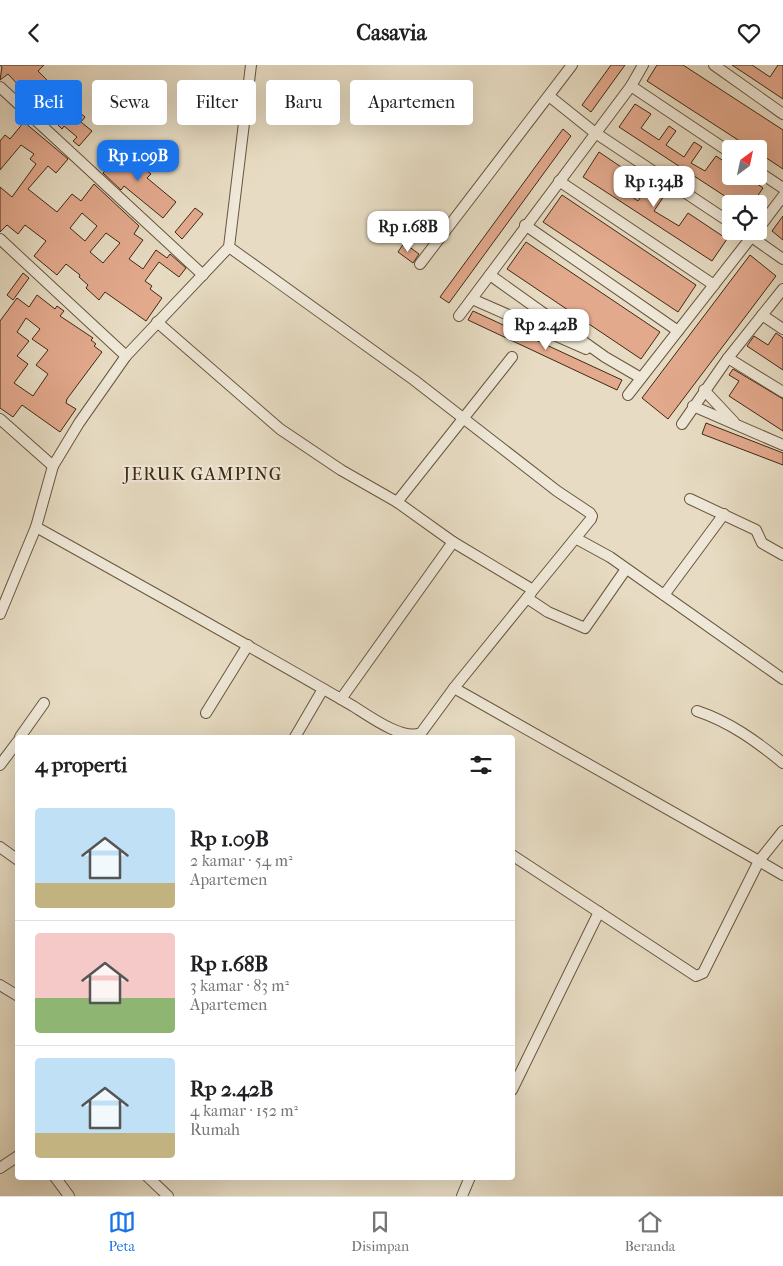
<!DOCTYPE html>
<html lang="id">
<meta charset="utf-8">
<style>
:root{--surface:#fff;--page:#f2f2f2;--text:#202124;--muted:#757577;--line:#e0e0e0;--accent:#1a73e8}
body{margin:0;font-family:"IM FELL French Canon",serif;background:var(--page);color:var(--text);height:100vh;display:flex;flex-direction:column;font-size:19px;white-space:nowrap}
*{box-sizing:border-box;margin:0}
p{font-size:16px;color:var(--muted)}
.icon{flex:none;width:28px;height:28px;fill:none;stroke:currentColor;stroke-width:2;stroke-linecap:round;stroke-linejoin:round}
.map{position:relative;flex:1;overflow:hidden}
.panel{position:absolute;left:15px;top:670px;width:500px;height:445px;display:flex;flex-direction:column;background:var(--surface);border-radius:5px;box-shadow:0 5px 20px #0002}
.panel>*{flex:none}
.top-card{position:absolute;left:15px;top:15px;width:500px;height:45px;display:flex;gap:10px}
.needle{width:32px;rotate:33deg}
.buttons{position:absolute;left:722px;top:75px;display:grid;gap:10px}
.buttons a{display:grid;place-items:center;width:45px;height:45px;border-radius:5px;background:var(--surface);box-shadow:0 5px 20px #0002;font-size:25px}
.price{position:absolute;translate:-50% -42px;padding:0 11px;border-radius:10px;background:#fff;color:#222;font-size:16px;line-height:32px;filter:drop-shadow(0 1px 2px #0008)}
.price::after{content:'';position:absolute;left:50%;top:30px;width:15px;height:11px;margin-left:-8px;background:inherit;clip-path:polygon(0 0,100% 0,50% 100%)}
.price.selected{background:var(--accent);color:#fff}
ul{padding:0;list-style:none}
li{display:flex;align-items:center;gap:15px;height:125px;padding:0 20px}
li+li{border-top:1px solid var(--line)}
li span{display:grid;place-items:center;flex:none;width:140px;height:100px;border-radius:5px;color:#555}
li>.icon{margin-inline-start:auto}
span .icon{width:60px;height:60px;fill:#fffc;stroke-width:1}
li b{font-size:21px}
h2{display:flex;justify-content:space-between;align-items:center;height:60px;padding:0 20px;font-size:21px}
.tag{padding:0 18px;border-radius:5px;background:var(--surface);box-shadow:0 5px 20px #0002;font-size:18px;line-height:45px}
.tag.selected{background:var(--accent);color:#fff}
header{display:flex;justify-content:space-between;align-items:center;height:65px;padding:0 20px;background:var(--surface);font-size:22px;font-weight:700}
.tabs{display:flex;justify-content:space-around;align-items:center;height:70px;border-top:1px solid var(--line);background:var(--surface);font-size:14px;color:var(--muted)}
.tabs a{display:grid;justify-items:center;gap:2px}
.tabs .selected{color:var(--accent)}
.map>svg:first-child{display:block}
</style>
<header><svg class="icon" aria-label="back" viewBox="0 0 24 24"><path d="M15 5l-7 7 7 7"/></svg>Casavia<svg class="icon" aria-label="heart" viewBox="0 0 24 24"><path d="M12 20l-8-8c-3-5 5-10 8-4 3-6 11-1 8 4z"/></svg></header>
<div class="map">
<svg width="783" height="1131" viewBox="0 0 783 1131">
<rect width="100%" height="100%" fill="#e7dcc3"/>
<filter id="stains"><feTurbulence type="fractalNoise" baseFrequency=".004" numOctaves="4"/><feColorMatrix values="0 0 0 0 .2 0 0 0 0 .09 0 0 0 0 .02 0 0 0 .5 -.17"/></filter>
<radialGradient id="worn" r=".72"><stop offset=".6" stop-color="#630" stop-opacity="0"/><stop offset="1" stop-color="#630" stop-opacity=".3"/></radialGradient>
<g fill="#e3a98d" stroke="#3f2913" fill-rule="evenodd">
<path d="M 0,0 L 44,0 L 38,6 L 48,16 L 41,23 L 54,36 L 66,25 L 82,42 L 78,46 L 85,52 L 81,57 L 92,66 L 79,81 L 73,76 L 77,72 L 64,61 L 62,64 L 50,52 L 49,53 L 8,9 L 0,15 L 2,2 Z"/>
<path d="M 611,0 L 625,0 L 591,47 L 582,40 Z"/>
<path d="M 657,0 L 683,0 L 783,65 L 783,104 L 759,88 L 759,84 L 752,84 L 647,16 Z"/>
<path d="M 732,0 L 752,0 L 770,12 L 778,0 L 783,0 L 783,34 Z"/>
<path d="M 635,39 L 651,49 L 641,63 L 659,75 L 669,61 L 676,66 L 666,80 L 684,92 L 694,77 L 702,82 L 691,98 L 705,106 L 716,91 L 731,101 L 731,111 L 746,111 L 763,123 L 752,139 L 737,139 L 619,62 Z"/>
<path d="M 24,57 L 68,94 L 56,108 L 48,101 L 28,124 L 57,147 L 72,129 L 81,136 L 94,119 L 139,161 L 134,169 L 143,175 L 129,194 L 143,204 L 156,185 L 167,193 L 170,189 L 186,203 L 179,212 L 159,197 L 145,216 L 152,221 L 150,224 L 162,233 L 146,256 L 105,227 L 99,235 L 86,223 L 88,220 L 79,212 L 80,210 L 66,199 L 57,210 L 34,191 L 46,176 L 25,160 L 18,169 L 7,160 L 0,167 L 0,122 L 12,132 L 36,99 L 30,94 L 34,89 L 21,80 L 0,105 L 0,76 L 5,70 L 10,74 ZM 82,148 L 97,161 L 85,176 L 70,163 ZM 106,168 L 120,178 L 103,198 L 90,187 Z"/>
<path d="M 563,64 L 571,71 L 449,238 L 440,232 Z"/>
<path d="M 125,82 L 137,92 L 134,96 L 151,109 L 147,113 L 176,137 L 163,153 L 124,121 L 121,125 L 103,108 Z"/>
<path d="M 599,87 L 630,108 L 619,123 L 638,136 L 649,120 L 664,131 L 654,146 L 679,161 L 688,148 L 727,174 L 712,196 L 583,112 Z"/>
<path d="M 562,130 L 696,220 L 678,247 L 543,157 Z"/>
<path d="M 195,143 L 203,149 L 182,174 L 175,167 Z"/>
<path d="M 783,151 L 783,175 L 772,166 Z"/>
<path d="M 526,177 L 660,267 L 641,294 L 507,204 Z"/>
<path d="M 404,178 L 419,189 L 413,198 L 398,187 Z"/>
<path d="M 750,190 L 776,211 L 668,354 L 642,333 Z"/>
<path d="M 23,208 L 29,213 L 13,235 L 7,230 Z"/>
<path d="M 37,230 L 55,244 L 57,241 L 64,246 L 60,251 L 93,273 L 91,275 L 96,279 L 94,281 L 102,287 L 67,334 L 66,338 L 76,344 L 60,367 L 22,340 L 13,352 L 0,343 L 0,256 L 17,233 L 29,242 ZM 26,253 L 40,264 L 32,274 L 48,285 L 36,300 L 48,309 L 33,331 L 14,318 L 28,299 L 17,291 L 29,276 L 17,267 Z"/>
<path d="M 473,246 L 622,315 L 617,325 L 468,255 Z"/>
<path d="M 776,268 L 783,273 L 783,305 L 747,281 L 754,271 L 768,280 Z"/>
<path d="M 733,304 L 783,334 L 783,366 L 729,331 L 739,316 L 729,310 Z"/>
<path d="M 706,358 L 783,388 L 783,400 L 702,369 Z"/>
</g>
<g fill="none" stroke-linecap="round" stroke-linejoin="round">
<defs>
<g id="street">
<path d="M 251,0 L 229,182 L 126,291 L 79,358 L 53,401 L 36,462 C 142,521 248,580 353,641 C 369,651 403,676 421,668 L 454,623 L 759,796 L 783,766"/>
<path d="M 714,0 L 783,49"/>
<path d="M 631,21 L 731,88"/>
<path d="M 0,22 L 203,210"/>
<path d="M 549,31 L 594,67 L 731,158"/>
<path d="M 759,107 L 783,123"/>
<path d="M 559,116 L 714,220"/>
<path d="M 525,160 L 678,266"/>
<path d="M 759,163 L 783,131"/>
<path d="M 743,166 L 783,194"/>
<path d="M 0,174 L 126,291"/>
<path d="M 420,199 L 572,0"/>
<path d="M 490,210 L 605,292 L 641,313"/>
<path d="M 472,234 L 586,284"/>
<path d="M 762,250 L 783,264"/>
<path d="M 459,251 L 631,21 L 643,0"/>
<path d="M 157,257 L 280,364 L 341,405 L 397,437 L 453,477 L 533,525 L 591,454 L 592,451 L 590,448 L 557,426 L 414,315 L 229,182"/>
<path d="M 728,293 L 783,327"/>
<path d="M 704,325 L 734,357"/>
<path d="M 628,330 L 756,166"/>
<path d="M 693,341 L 783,380"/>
<path d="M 0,354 L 53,401"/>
<path d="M 682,359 L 728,293 L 783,224"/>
<path d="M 690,434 L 756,465 L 762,478 L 783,490"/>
<path d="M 397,437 L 512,292"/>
<path d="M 577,474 L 610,492 L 783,614"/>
<path d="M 664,530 L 724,449"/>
<path d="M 527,533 L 548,547 L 585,563 L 626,504"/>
<path d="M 0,549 L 36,462"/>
<path d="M 454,623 L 531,528"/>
<path d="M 341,634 L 453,477"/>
<path d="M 697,646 C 730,657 756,676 783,698"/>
<path d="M 206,648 L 248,580"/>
<path d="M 20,672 L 44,638"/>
<path d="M 295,672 L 323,624"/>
<path d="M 0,700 L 18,676"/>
<path d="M 0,782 L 18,795"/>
<path d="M 512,790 L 696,911 L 703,908 L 759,796 L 783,810"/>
<path d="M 0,920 L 18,931"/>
<path d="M 512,1025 L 599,847"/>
<path d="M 0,1103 L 18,1091"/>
<path d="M 55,1112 L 69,1131"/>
<path d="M 148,1112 L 168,1131"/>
<path d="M 462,1131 L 470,1112"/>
</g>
</defs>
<use href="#street" stroke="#69563f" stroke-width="12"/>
<use href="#street" stroke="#efe8d8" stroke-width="10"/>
</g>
<g text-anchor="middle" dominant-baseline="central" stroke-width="4" stroke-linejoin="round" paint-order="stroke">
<g font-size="18" letter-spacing="1" fill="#3f2913" stroke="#efe8d8">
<text x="203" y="409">JERUK GAMPING</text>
</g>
</g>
<rect width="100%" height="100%" filter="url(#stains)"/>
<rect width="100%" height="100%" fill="url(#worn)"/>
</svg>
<div class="buttons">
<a><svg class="needle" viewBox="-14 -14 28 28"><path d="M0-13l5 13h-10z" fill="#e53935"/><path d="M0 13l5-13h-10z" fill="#757577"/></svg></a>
<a><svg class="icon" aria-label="locate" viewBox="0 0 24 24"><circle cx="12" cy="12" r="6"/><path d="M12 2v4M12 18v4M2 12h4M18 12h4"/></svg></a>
</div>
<b class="price selected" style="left:138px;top:117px">Rp 1.09B</b>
<b class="price" style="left:654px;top:143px">Rp 1.34B</b>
<b class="price" style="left:408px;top:188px">Rp 1.68B</b>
<b class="price" style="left:546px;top:286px">Rp 2.42B</b>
<div class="top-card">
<a class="tag selected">Beli</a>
<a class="tag">Sewa</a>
<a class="tag">Filter</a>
<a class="tag">Baru</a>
<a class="tag">Apartemen</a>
</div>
<section class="panel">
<h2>4 properti<svg class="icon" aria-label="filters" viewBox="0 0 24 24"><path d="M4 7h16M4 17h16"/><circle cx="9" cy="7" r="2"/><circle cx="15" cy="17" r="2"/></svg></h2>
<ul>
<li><span style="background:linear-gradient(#bfe0f5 75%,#c2b280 0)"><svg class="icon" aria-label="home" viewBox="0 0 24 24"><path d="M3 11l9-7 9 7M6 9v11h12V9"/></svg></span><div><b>Rp 1.09B</b><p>2 kamar · 54 m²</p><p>Apartemen</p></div></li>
<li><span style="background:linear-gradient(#f6c9c9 65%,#8fb573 0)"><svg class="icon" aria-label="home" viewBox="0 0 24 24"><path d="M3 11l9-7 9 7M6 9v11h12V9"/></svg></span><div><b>Rp 1.68B</b><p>3 kamar · 83 m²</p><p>Apartemen</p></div></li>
<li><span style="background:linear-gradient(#bfe0f5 75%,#c2b280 0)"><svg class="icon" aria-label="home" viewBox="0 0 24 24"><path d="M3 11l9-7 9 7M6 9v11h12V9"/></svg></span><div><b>Rp 2.42B</b><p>4 kamar · 152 m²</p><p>Rumah</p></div></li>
</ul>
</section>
</div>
<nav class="tabs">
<a class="selected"><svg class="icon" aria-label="map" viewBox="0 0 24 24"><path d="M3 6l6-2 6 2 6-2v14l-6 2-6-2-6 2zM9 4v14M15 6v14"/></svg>Peta</a>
<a><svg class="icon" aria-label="saved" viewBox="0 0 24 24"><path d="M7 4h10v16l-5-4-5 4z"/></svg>Disimpan</a>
<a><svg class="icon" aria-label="home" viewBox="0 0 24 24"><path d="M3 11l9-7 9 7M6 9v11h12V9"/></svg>Beranda</a>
</nav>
